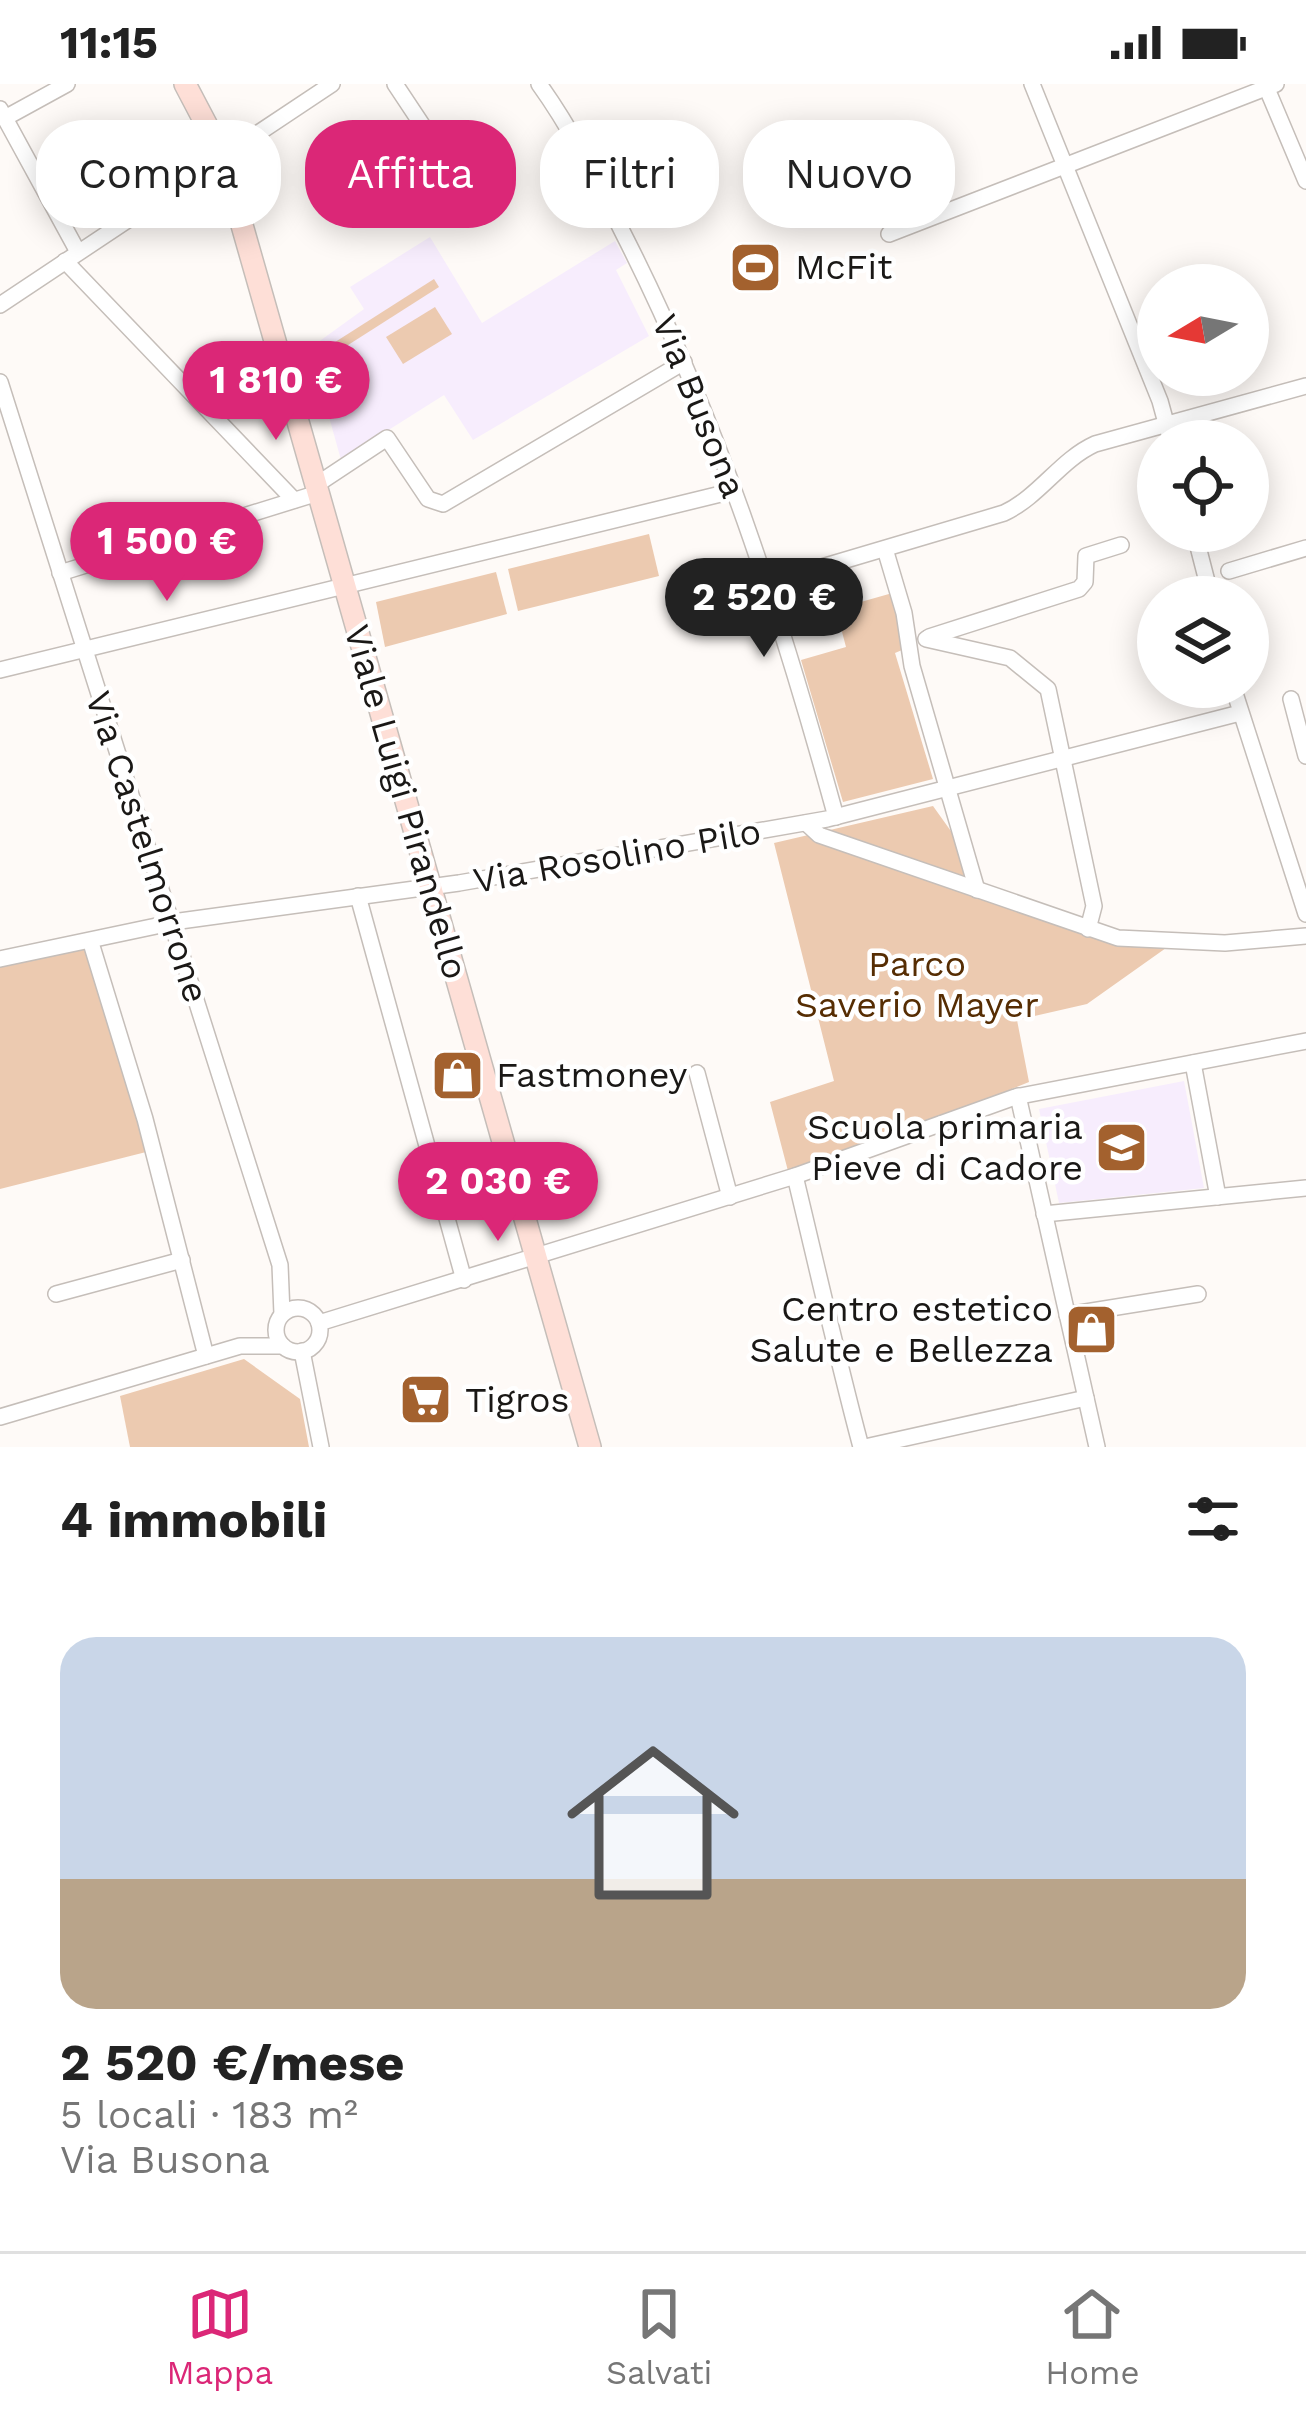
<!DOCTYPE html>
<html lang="it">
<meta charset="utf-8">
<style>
:root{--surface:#fff;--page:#f2f2f2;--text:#222;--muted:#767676;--line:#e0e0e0;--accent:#db2777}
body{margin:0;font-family:"Work Sans",sans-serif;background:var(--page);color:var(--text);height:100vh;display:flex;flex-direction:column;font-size:45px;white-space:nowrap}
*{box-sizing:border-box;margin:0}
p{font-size:39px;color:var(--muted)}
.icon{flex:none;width:66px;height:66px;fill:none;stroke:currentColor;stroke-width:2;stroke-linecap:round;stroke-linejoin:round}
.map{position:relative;height:1363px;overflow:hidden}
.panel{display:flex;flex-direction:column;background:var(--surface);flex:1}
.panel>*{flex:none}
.guide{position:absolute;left:36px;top:36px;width:1236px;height:108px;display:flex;gap:24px}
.needle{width:78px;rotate:260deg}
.controls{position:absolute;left:1137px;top:180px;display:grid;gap:24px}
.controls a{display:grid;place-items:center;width:132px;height:132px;border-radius:50%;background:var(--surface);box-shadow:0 6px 30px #0003;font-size:60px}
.price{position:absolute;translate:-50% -102px;padding:0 27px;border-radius:42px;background:var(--accent);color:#fff;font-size:39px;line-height:78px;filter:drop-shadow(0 3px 6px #0008)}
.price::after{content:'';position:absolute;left:50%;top:72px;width:36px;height:27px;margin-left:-18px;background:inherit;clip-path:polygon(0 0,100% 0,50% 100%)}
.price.active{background:#222;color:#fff}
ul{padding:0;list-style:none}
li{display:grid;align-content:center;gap:24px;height:636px;padding:0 60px}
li+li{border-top:3px solid var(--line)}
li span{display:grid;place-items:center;height:372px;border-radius:36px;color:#555}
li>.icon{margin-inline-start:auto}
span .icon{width:216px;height:216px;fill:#fffc;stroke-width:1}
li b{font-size:51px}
h2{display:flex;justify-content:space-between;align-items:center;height:144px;padding:0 60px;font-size:51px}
.pill{padding:0 42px;border-radius:48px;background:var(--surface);box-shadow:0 6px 30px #0003;font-size:42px;line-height:108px}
.pill.active{background:var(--accent);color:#fff}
.status{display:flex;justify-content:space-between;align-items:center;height:84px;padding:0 60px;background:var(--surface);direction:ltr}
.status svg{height:33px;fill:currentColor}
.tab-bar{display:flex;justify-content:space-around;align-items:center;height:168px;border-top:3px solid var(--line);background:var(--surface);font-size:33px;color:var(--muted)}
.tab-bar a{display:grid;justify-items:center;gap:6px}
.tab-bar .active{color:var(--accent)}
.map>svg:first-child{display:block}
</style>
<div class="status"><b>11:15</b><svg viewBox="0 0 49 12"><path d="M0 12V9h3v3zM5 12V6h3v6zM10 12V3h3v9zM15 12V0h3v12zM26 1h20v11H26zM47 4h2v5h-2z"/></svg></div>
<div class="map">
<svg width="1306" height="1363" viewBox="0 0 1306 1363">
<rect width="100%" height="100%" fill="#fefaf7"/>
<g fill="#f7edfd">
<path d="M 430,153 L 482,239 L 615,157 L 627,179 L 616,186 L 649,252 L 473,356 L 444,311 L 341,376 L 310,264 L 364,225 L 350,203 Z"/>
<path d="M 1184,997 L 1204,1104 L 1059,1119 L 1039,1025 Z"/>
</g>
<g fill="#eccab0">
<path d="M 434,195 L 439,203 L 323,277 L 318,269 Z"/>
<path d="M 435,223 L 452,250 L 403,280 L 386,253 Z"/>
<path d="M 649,450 L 659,492 L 518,527 L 508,485 Z"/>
<path d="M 496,488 L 507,530 L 385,563 L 376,518 Z"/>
<path d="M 896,508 L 902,566 L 895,569 L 933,695 L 843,718 L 801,576 L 846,563 L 836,525 Z"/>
<path d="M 933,722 L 953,750 L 972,810 L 1166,864 L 1087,920 L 1017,936 L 1029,998 L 861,1066 L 788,1087 L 770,1018 L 834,997 L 774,759 Z"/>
<path d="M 84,865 L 150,1067 L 0,1105 L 0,879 Z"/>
<path d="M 244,1275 L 300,1315 L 309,1363 L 130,1363 L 120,1312 Z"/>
</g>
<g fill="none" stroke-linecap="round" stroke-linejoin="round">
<defs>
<g id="minor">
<path d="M 395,0 L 474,119"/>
<path d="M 539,0 C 573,47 598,99 624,151 C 718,336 781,533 836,733"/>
<path d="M 1032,0 L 1160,317 L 1171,357"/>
<path d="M 1265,0 L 1306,97"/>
<path d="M 0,25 L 78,168"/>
<path d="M 5,34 L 67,0"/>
<path d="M 889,150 L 1276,0"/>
<path d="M 65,177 L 294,416"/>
<path d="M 0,221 L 332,0"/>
<path d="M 0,298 L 280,1181 L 282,1230"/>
<path d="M 316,401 L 387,354 L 428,415 L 443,420 L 684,278"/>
<path d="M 1194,447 L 1211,513"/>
<path d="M 885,465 L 904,529 L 912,582 L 977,806"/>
<path d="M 1229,487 L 1306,464"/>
<path d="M 60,489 L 318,409"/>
<path d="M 768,499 L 1004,429 C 1040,412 1060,376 1095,360 L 1306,302"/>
<path d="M 929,553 L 1079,505 L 1085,498 L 1086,472 L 1121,461"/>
<path d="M 926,555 L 1010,574 L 1048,605 L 1094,822 L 1088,845"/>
<path d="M 0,586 L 733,407"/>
<path d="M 1233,603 L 1306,830"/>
<path d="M 1291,615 L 1306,672"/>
<path d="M 806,739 L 819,751 L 1118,854 L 1225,859 L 1306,852"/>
<path d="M 358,812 L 464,1196"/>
<path d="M 91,859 L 145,1035 L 206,1272"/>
<path d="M 0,875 L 180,837 L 459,799 L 827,735 L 1240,629"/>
<path d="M 1193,979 L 1218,1113"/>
<path d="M 697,989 L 730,1113"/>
<path d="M 1018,1012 L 1097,1363"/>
<path d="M 795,1092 C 817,1183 837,1273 861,1363"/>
<path d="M 1044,1130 L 1306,1104"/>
<path d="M 56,1210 L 182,1176"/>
<circle cx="298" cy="1246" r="22"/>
<path d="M 1067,1231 L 1198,1210"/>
<path d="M 319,1239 L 795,1092 L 1015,1013 L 1306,957"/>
<path d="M 302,1267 L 321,1363"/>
<path d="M 0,1333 L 240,1262 L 283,1262"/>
<path d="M 865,1363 L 1086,1314"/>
</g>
<path id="secondary" d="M 185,0 L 216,59 L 230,99 L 590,1363"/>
</defs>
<use href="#minor" stroke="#c5beb9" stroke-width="18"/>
<use href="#secondary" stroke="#c5beb9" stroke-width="24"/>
<use href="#minor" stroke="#fff" stroke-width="15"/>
<use href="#secondary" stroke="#fedfd7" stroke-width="21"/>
</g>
<defs>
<symbol id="stadium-square" viewBox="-11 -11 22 22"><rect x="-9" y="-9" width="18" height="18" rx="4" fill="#a3612e" stroke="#fff"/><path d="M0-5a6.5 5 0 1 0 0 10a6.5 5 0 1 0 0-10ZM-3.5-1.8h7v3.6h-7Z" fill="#fff"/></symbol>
<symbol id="shop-square" viewBox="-11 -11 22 22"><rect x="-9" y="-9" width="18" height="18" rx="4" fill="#a3612e" stroke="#fff"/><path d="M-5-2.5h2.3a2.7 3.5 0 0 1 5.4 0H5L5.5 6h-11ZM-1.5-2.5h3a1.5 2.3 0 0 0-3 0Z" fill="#fff"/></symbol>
<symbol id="school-square" viewBox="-11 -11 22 22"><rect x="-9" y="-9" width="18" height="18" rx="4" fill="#a3612e" stroke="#fff"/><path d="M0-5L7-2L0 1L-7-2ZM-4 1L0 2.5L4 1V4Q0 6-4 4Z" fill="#fff"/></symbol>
<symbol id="supermarket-square" viewBox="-11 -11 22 22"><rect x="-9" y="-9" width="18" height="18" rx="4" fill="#a3612e" stroke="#fff"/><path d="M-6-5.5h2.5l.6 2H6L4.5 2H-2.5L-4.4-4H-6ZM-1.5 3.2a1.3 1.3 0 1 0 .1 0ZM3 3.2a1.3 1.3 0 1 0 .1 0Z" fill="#fff"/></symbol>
</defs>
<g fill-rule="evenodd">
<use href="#stadium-square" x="726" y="154" width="59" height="59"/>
<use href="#shop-square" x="428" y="962" width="59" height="59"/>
<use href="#school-square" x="1092" y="1034" width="59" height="59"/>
<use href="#shop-square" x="1062" y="1216" width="59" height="59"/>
<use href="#supermarket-square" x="396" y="1286" width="59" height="59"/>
</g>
<g text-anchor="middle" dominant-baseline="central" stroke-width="9" stroke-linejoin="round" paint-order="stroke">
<g font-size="36" fill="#1a1816" stroke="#fff" text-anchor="start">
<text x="795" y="183">McFit</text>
<text x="496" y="991">Fastmoney</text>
<text x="1083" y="1043" text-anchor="end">Scuola primaria<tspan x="1083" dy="41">Pieve di Cadore</tspan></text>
<text x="1053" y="1225" text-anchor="end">Centro estetico<tspan x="1053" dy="41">Salute e Bellezza</tspan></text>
<text x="465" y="1316">Tigros</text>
</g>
<g font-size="36" fill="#1a1816" stroke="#fff">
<text transform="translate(699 322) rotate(68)">Via Busona</text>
<text transform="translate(406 718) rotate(74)">Viale Luigi Pirandello</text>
<text transform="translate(147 763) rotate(72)">Via Castelmorrone</text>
<text transform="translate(617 772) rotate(-10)">Via Rosolino Pilo</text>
</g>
<g font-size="36" fill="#562d03" stroke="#fff">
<text x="917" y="880">Parco<tspan x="917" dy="41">Saverio Mayer</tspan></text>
</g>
</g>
</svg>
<div class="controls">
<a><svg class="needle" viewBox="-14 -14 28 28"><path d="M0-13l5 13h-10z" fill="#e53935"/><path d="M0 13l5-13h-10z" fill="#767676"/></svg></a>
<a><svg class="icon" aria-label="locate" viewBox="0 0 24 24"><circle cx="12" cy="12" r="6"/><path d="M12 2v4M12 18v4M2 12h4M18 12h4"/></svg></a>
<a><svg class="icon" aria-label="layers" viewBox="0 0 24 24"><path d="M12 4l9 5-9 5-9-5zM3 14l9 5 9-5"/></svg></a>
</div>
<b class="price" style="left:276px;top:359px">1 810 €</b>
<b class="price" style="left:167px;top:520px">1 500 €</b>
<b class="price active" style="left:764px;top:576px">2 520 €</b>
<b class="price" style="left:498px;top:1160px">2 030 €</b>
<div class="guide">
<a class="pill">Compra</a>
<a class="pill active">Affitta</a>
<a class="pill">Filtri</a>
<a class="pill">Nuovo</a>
</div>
</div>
<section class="panel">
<h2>4 immobili<svg class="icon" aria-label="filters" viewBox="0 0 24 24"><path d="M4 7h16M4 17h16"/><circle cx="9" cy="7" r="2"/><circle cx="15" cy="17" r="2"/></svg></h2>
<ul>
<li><span style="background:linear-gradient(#c9d6e8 65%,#b9a48a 0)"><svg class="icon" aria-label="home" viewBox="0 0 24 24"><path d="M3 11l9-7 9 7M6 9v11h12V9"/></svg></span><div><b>2 520 €/mese</b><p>5 locali · 183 m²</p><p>Via Busona</p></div></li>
</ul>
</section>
<nav class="tab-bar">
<a class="active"><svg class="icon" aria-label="map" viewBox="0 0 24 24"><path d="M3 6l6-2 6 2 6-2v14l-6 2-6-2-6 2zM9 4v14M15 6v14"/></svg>Mappa</a>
<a><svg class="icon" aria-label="saved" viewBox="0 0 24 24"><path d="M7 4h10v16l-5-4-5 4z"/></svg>Salvati</a>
<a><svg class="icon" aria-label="home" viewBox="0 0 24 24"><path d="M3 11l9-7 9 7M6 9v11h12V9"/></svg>Home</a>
</nav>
